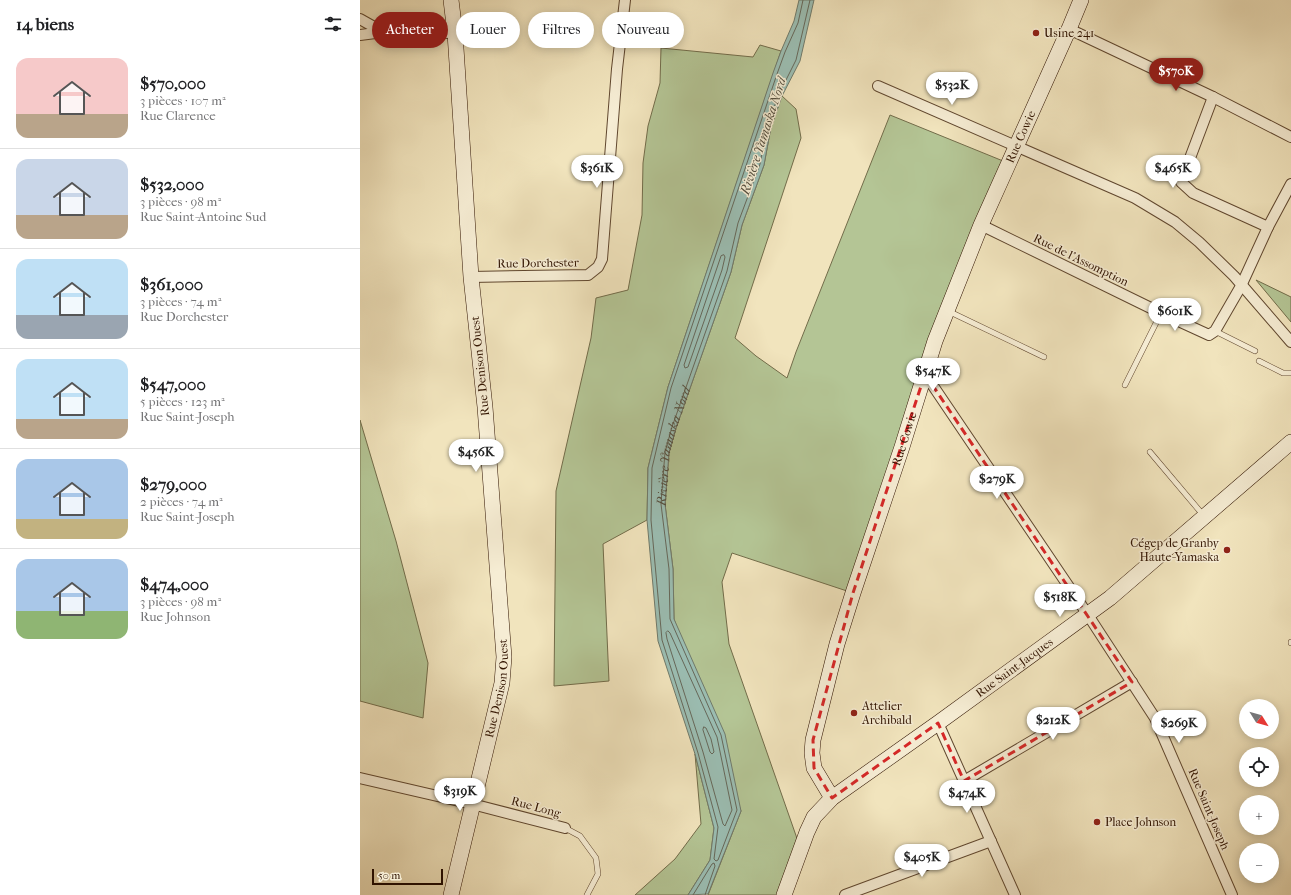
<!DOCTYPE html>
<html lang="fr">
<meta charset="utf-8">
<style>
:root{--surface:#fff;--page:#f2f2f2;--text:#202124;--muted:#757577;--line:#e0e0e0;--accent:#8f2418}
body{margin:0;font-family:"IM FELL French Canon",serif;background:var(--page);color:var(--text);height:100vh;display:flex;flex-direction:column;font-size:15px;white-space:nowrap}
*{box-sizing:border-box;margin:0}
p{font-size:13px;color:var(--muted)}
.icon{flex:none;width:22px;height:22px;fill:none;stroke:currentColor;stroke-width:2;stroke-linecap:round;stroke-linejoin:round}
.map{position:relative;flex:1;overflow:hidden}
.drawer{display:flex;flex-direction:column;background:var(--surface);width:360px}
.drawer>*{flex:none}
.guide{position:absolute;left:12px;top:12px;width:380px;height:36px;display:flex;gap:8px}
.needle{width:26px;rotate:127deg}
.fabs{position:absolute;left:879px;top:699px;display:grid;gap:8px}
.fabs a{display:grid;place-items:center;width:40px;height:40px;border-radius:50%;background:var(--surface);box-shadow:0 2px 10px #0003;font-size:20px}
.scale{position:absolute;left:12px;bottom:10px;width:71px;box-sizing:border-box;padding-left:4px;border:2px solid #301300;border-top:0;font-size:11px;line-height:14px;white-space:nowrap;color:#301300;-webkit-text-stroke:3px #f6edd4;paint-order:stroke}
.price{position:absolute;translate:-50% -34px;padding:0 9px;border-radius:14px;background:#fff;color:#222;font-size:13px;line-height:26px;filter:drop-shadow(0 1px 2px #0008)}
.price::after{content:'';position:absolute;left:50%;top:24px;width:12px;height:9px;margin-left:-6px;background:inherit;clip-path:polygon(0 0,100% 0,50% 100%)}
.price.current{background:var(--accent);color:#fff}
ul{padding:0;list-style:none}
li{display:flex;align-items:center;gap:12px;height:100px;padding:0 16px}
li+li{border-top:1px solid var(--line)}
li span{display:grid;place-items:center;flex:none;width:112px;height:80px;border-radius:12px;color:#555}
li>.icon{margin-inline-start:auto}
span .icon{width:48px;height:48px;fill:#fffc;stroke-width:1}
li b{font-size:17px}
h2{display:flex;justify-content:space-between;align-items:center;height:48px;padding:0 16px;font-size:17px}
.tag{padding:0 14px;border-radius:18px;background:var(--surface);box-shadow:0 2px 10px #0003;font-size:14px;line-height:36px}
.tag.current{background:var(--accent);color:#fff}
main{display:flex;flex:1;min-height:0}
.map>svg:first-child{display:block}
</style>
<main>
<section class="drawer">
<h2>14 biens<svg class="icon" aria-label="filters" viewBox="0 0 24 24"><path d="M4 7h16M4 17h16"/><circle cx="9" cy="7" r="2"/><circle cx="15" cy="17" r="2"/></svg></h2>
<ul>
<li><span style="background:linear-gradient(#f6c9c9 70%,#b9a48a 0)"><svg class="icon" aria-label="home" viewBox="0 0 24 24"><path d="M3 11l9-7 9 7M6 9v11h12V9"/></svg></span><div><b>$570,000</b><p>3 pièces · 107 m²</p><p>Rue Clarence</p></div></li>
<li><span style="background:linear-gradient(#c9d6e8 70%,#b9a48a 0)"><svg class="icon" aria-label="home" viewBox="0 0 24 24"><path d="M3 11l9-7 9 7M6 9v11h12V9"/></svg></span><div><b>$532,000</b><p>3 pièces · 98 m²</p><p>Rue Saint-Antoine Sud</p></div></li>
<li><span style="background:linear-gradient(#bfe0f5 70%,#9aa5b1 0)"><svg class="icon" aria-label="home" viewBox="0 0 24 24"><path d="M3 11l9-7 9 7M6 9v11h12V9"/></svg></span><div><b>$361,000</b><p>3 pièces · 74 m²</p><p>Rue Dorchester</p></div></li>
<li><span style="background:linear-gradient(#bfe0f5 75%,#b9a48a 0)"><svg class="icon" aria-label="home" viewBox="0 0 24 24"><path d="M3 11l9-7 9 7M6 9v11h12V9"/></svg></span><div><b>$547,000</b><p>5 pièces · 123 m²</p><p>Rue Saint-Joseph</p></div></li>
<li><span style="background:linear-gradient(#a9c7e8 75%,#c2b280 0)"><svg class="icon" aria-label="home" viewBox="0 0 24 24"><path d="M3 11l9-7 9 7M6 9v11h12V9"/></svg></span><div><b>$279,000</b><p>2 pièces · 74 m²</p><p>Rue Saint-Joseph</p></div></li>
<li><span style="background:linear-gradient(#a9c7e8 65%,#8fb573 0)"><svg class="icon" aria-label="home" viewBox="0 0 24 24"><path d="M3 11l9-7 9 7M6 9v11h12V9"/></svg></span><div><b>$474,000</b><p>3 pièces · 98 m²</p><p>Rue Johnson</p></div></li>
</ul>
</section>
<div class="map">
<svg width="931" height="895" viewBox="0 0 931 895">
<rect width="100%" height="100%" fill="#f1e4bd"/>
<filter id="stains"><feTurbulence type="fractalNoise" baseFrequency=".005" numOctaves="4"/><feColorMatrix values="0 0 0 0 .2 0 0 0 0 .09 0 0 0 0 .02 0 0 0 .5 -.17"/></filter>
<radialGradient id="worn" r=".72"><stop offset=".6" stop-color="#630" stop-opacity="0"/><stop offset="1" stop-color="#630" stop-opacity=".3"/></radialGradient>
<g fill="#b4c595" stroke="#726c4a">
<path d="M 400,45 L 421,51 L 308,387 L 288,468 L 287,520 L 243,544 L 249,681 L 194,686 L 196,491 L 231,338 L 236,298 L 268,290 L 282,215 L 283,163 L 288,126 L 300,83 L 301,48 L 393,57 Z"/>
<path d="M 422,96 L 436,109 L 441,138 L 375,338 L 396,356 L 427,378 L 436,352 L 530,115 L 648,163 L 621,225 L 493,593 L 372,553 L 362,582 L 369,644 L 440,847 L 424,895 L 348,895 L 381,811 L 314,619 L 313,569 L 305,504 L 309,453 L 316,428 L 371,272 L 382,225 L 404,165 L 411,127 Z"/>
<path d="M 896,280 L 931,297 L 931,322 Z"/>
<path d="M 0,420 L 36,541 L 68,663 L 63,718 L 0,701 Z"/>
<path d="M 335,754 L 354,828 L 350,860 L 328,895 L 275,895 L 315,859 L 341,824 Z"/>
</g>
<path fill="#9bbeb3" stroke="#707a6b" d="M 439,0 L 454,0 L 440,61 L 422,96 L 411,127 L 404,165 L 382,225 L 371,272 L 316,428 L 309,453 L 305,504 L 313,569 L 314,619 L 365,734 L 381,811 L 348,894 L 328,895 L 350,860 L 354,828 L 335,754 L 298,641 L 287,520 L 288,468 L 308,387 L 413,73 L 421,51 L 434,21 Z"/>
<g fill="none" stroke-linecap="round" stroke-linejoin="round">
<g stroke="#66685a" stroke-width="1">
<path id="s1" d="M 443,0 L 438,23 L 425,52 L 417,74 L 311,388 L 292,468 L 291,520 L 302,640 L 338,753 L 358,827 L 354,859 L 356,861 L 358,860 L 377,810 L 361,735 L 310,619 L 309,569 L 301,504 L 305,452 L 312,427 L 367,271 L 378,223 L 400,164 L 407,126 L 419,94 L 436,60 L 450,0"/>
<path d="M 364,255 L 365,257 L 362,270 L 328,367 L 325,368 L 324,365 L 361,256 Z"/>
<path d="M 308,631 L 310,633 L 357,737 L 372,810 L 365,826 L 363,824 L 343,752 L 307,639 L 306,633 Z"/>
<path d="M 344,727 L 346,728 L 351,739 L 354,752 L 352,754 L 350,752 L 343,730 Z"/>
<path d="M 333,895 L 352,864 L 354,863 L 355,866 L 345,895"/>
</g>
<defs>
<g id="lane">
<path d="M 588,311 L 684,357"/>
<path d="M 855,331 L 895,351"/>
<path d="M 899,361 L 923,373 L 931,373"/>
<path d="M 765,385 L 801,313"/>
<path d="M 790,452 L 844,516"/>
<path d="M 931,642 L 931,643"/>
<path d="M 205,828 L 220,836 L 236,858 L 238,874 L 227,895"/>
</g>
<g id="street">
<path d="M 0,19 L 23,32"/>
<path d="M 709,29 L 853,97 L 931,137"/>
<path d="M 0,35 L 23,32 L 95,33"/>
<path d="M 518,86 L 775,198 L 815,222 L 839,242 L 874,276 L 931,342"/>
<path d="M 853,97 L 821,182 L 833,193 L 908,227"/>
<path d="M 621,225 L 801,313 L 849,335 L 855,331 L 881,286 L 908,227 L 931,184"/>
<path d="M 111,277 L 228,275 L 238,267 L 242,259 L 257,69 L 265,0"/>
<path d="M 565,374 L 728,615 L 795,718 L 872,895"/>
<path d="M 578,723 L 655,895"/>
<path d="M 0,778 L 112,804 L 205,828"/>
<path d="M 604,781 L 772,682"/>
<path d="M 485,895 L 631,841"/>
</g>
<g id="secondary">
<path id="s2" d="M 472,798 L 454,768 L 452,753 L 453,740 L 477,644 L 493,593 L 542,447 L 575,341 L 621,225 L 709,29 L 721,0"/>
<path id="s3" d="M 91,895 L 142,683 L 144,657 L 125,407 L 111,277 L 95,33 L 91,0"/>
<path id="s4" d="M 424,895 L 447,832 L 454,817 L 472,798 L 578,723 L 750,598 L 931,442"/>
</g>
</defs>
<use href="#lane" stroke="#60472f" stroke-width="6"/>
<use href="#street" stroke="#60472f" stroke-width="12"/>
<use href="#secondary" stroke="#301300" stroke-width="16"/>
<use href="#lane" stroke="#f6edd4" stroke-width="5"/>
<use href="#street" stroke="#f6edd4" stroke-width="10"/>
<use href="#secondary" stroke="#f6edd4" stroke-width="15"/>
</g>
<path fill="none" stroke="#d62828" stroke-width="3" stroke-dasharray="8 5" stroke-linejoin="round" d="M 565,374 L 772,682 L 604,781 L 578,723 L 472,798 L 454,768 L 453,740 L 493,593 Z"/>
<g fill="#8f2418" stroke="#f6edd4" stroke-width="1.5">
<circle cx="676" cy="33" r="4"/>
<circle cx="867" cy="550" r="4"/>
<circle cx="494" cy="713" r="4"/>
<circle cx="737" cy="822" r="4"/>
</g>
<g text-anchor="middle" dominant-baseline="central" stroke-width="3" stroke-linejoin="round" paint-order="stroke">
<g font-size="12" fill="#301300" stroke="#f6edd4" text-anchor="start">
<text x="684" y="33">Usine 241</text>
<text x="859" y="543" text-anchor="end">Cégep de Granby<tspan x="859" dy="14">Haute-Yamaska</tspan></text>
<text x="502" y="706">Attelier<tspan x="502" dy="14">Archibald</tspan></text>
<text x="745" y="822">Place Johnson</text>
</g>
<g font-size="12" fill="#301300" stroke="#f6edd4">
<text stroke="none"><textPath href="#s2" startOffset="702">Rue Cowie</textPath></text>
<text transform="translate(721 260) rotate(26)">Rue de l'Assomption</text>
<text transform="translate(178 263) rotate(-1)">Rue Dorchester</text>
<text transform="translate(120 366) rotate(-96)">Rue Denison Ouest</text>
<text stroke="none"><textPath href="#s2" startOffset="378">Rue Cowie</textPath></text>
<text stroke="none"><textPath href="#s4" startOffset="334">Rue Saint-Jacques</textPath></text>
<text stroke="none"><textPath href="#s3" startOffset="212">Rue Denison Ouest</textPath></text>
<text transform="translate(176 807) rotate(15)">Rue Long</text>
<text transform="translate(849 809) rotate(67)">Rue Saint-Joseph</text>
</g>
<g font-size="13" font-style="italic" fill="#554f3f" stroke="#f6edd4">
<text transform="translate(403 136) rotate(-72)">Rivière Yamaska Nord</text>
<text stroke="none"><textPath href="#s1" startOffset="1329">Rivière Yamaska Nord</textPath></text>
</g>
</g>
<rect width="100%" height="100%" filter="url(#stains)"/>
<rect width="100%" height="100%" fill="url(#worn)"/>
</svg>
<div class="fabs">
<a><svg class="needle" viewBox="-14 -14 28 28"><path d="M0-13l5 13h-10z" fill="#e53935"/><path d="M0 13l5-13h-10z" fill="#757577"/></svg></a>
<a><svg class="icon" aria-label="locate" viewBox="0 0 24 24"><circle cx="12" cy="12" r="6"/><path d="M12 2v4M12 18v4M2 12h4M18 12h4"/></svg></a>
<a>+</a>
<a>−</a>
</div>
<div class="scale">50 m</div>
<b class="price current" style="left:816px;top:92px">$570K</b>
<b class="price" style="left:592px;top:106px">$532K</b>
<b class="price" style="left:237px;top:189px">$361K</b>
<b class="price" style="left:813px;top:189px">$465K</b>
<b class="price" style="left:815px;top:332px">$601K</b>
<b class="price" style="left:573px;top:392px">$547K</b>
<b class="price" style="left:116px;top:473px">$456K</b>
<b class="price" style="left:637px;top:500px">$279K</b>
<b class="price" style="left:700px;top:618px">$518K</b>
<b class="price" style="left:693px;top:741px">$212K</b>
<b class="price" style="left:819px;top:744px">$269K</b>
<b class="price" style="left:100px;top:812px">$319K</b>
<b class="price" style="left:607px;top:814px">$474K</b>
<b class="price" style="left:562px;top:878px">$405K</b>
<div class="guide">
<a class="tag current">Acheter</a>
<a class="tag">Louer</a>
<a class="tag">Filtres</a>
<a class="tag">Nouveau</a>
</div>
</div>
</main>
